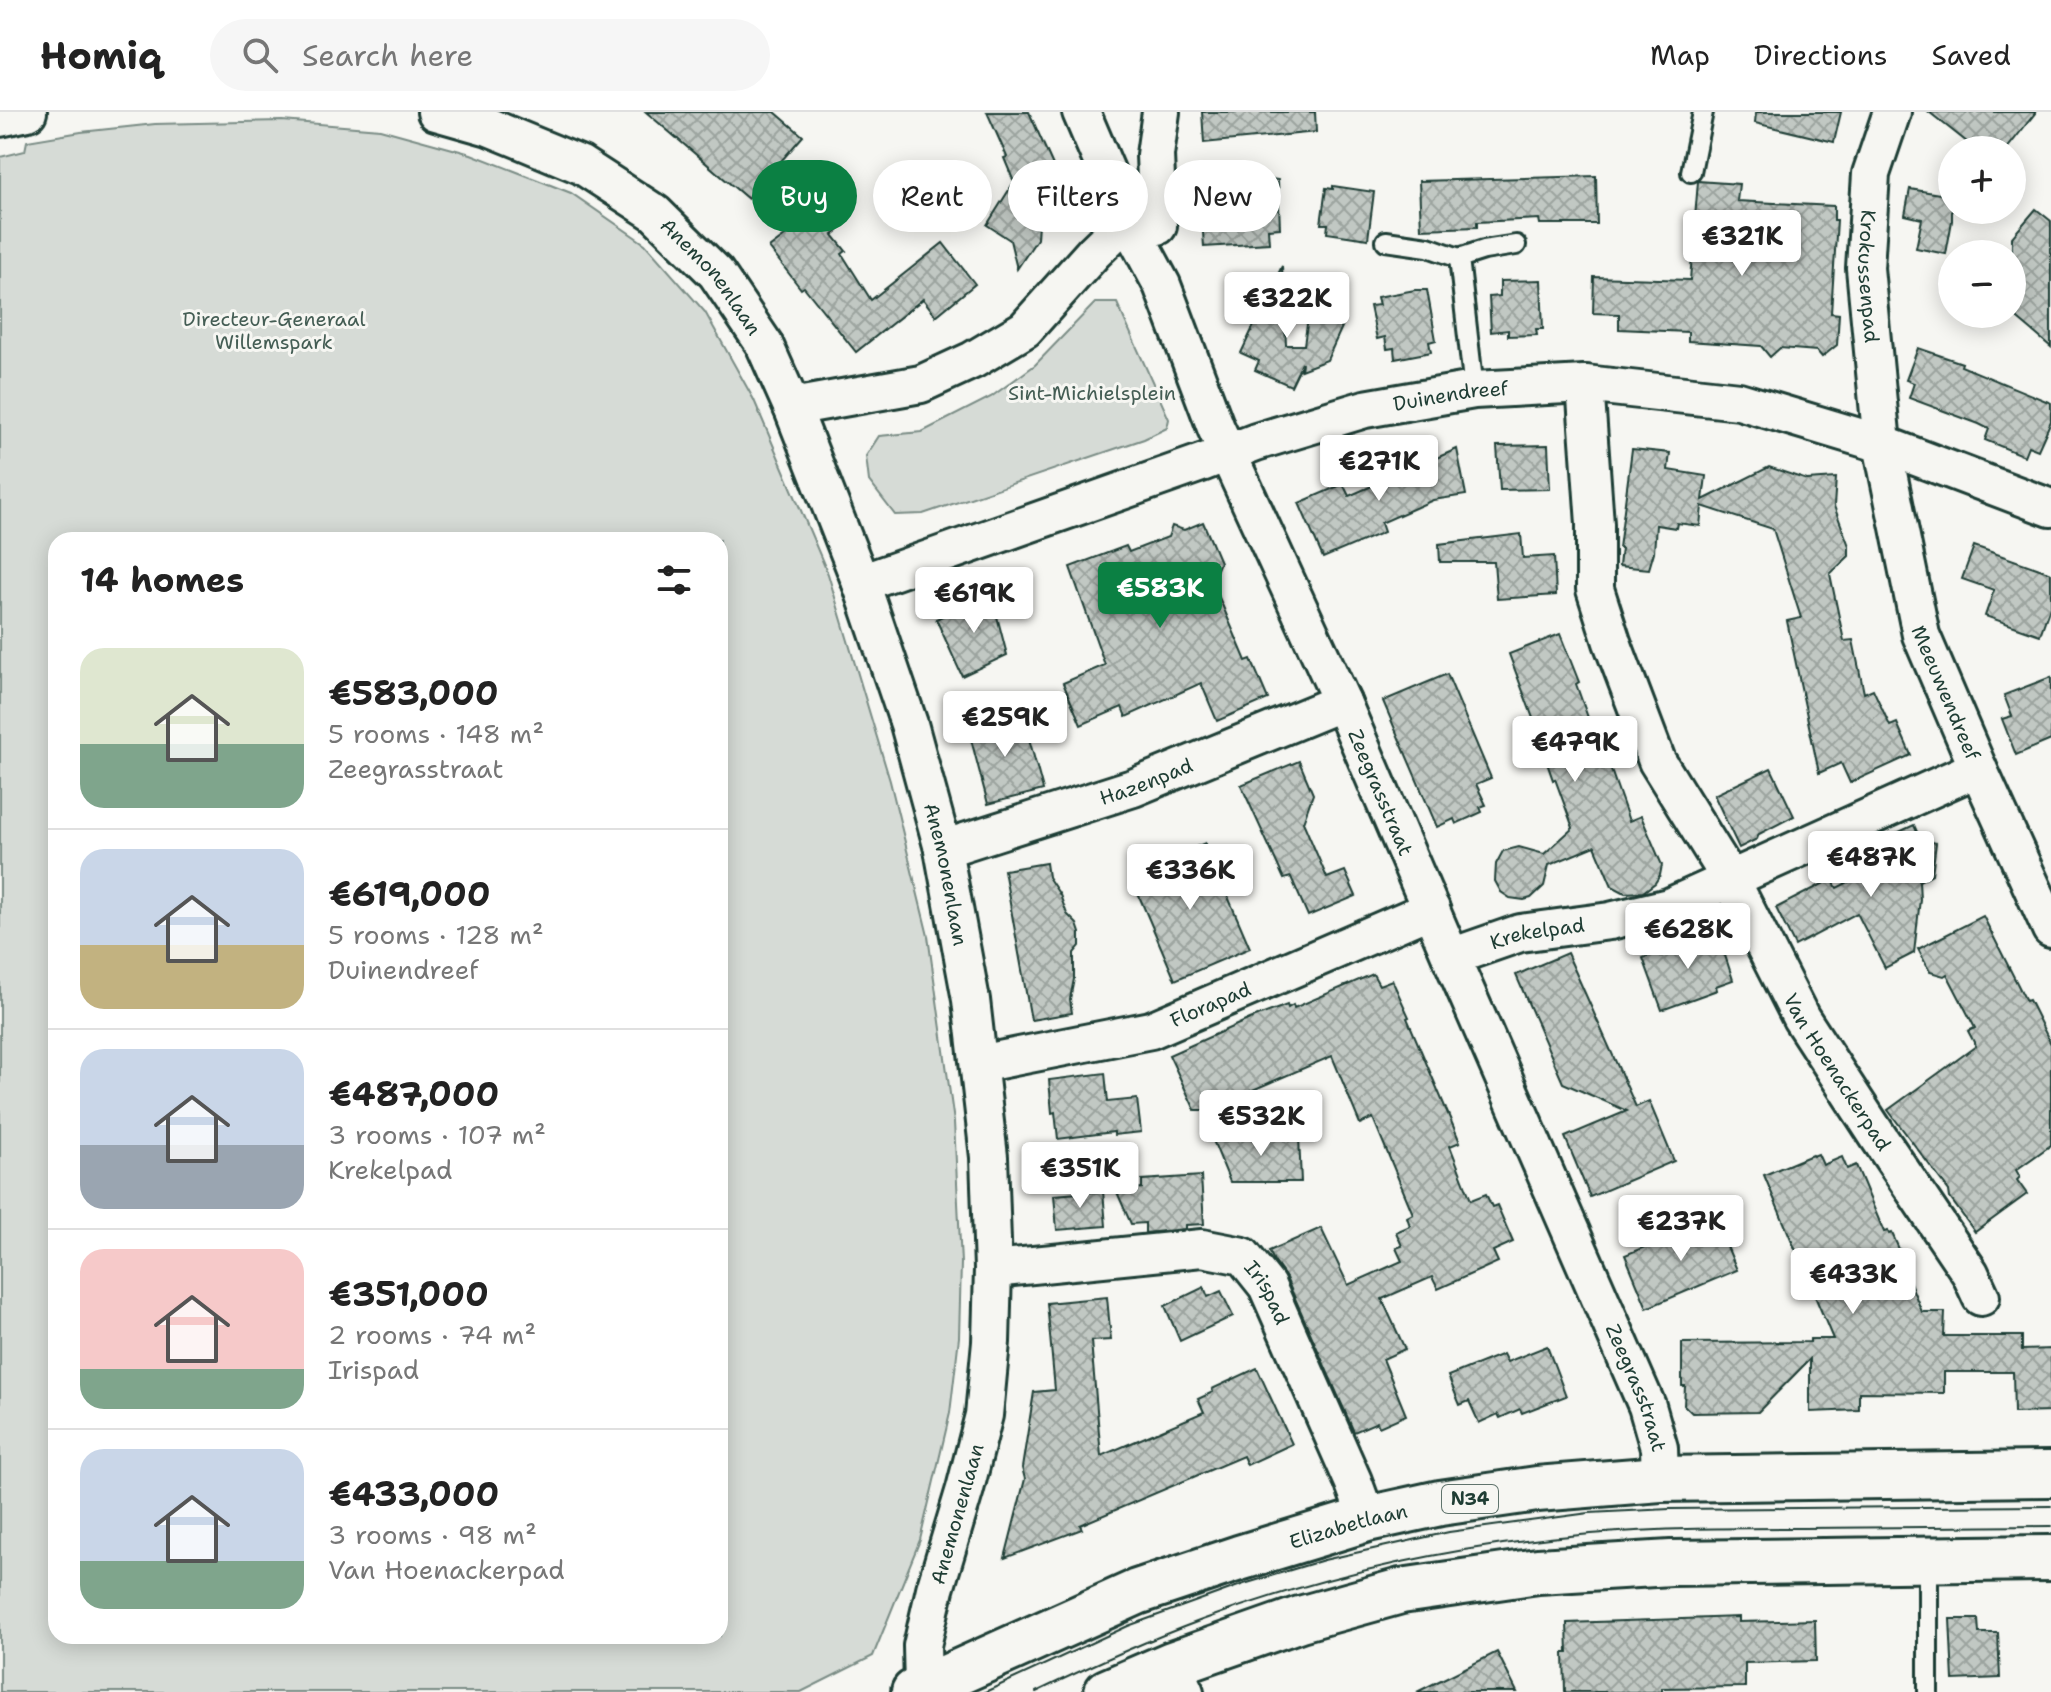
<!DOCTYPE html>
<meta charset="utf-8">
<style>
:root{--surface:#fff;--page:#f6f6f6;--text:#222;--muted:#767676;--line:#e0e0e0;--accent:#0b8043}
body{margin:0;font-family:"Shantell Sans",sans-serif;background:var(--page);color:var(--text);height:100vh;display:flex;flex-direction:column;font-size:30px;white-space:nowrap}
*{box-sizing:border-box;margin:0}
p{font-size:26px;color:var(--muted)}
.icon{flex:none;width:44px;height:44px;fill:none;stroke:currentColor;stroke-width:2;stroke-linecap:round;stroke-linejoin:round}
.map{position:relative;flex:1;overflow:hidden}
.details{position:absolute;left:48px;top:420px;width:680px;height:1112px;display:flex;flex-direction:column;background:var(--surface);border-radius:24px;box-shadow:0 4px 20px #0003}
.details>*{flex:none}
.guide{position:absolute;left:752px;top:48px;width:760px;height:72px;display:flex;gap:16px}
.buttons{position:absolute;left:1938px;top:24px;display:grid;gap:16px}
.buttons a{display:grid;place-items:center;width:88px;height:88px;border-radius:50%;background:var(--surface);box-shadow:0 4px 20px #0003;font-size:40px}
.price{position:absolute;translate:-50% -68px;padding:0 18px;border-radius:8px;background:#fff;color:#222;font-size:26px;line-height:52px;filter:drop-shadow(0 2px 4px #0008)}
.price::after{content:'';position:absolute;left:50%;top:48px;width:24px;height:18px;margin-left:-12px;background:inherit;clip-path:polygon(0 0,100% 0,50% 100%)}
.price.selected{background:var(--accent);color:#fff}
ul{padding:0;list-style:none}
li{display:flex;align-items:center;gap:24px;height:200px;padding:0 32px}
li+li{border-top:2px solid var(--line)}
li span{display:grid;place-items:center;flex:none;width:224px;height:160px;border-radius:24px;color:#555}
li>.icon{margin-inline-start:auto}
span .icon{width:96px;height:96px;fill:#fffc;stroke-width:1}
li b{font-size:34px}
h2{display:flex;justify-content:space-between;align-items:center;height:96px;padding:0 32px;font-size:34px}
.chip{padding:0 28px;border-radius:36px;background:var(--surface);box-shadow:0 4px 20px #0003;font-size:28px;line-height:72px}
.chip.selected{background:var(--accent);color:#fff}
header{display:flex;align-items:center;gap:48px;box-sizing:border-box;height:112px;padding:0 40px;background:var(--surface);border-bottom:2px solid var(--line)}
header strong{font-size:38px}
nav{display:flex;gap:44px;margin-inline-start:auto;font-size:28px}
.search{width:560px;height:72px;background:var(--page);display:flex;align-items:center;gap:20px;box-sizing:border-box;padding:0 28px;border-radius:44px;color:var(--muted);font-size:30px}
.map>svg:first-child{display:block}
</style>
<header>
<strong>Homiq</strong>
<div class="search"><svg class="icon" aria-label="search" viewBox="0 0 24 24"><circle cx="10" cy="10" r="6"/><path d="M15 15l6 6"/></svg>Search here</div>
<nav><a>Map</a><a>Directions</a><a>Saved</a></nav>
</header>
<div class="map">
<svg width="2051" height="1580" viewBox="0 0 2051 1580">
<defs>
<pattern id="building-cross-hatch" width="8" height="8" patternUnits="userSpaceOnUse" patternTransform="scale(2)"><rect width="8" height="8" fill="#c1c8c3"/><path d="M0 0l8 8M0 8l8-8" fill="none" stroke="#9ca49f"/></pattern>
</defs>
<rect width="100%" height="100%" fill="#f6f6f2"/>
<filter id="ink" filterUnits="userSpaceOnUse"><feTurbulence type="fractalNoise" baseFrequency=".0125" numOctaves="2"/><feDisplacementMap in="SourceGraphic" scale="16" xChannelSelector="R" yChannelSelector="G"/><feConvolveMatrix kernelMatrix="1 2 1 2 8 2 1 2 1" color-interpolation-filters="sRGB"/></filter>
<g filter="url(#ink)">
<g fill="#d6dbd6" stroke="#7a8c85" stroke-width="2" fill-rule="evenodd">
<path d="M 282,9 L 380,17 L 471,42 L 571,81 L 645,132 L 705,200 L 754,288 L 828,462 L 890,669 L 928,824 L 954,1010 L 961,1151 L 959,1225 L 950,1301 L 920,1428 L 873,1544 L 801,1580 L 0,1580 L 0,45 L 25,39 L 27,29 L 81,20 L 155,12 ZM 56,428 L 720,428 L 720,1524 L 56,1524 Z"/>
<path d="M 1095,191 L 1117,191 L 1169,307 L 1167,316 L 1144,327 L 923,402 L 895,403 L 869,369 L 866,344 L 879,324 L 922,320 L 991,285 L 1035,253 Z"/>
</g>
<g fill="url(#building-cross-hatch)" stroke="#1f3d34" stroke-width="2">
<path d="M 646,0 L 775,0 L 803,24 L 748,87 Z"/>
<path d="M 987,0 L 1029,0 L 1055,58 L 1076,75 L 1052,88 L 1038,111 L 1037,127 L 1017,157 L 1010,128 L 987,113 L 1014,70 L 1004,46 L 1007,45 Z"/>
<path d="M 1202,0 L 1315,0 L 1316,20 L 1204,31 Z"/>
<path d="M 1756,0 L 1841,0 L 1834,30 L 1755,11 Z"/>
<path d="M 1929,0 L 2036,0 L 2006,38 L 1977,38 Z"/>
<path d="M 1206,56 L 1278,68 L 1280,116 L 1268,117 L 1269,131 L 1204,135 L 1199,62 L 1206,61 Z"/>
<path d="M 1596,64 L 1597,112 L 1540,112 L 1539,107 L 1477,110 L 1477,115 L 1421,117 L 1419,69 Z"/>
<path d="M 1698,69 L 1739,72 L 1737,89 L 1834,94 L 1834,108 L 1837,108 L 1831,201 L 1839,202 L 1837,233 L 1822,245 L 1817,239 L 1780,236 L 1770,245 L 1761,234 L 1688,229 L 1688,220 L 1619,217 L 1619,202 L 1593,201 L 1594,165 L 1690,168 Z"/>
<path d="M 1333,74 L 1374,80 L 1368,127 L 1327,121 L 1328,112 L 1321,112 L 1326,76 L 1333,77 Z"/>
<path d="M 1910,77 L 1952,84 L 1952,109 L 1946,142 L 1916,136 L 1922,107 L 1905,103 Z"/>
<path d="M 821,97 L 838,119 L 833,123 L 846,139 L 842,142 L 871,188 L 943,131 L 975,172 L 936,204 L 923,187 L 856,240 L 804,175 L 801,177 L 769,136 Z"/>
<path d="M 2036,97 L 2051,109 L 2051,235 L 2012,202 L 2012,125 Z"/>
<path d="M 1282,154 L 1286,233 L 1304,233 L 1309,199 L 1342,215 L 1327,248 L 1301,258 L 1302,251 L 1291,274 L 1255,258 L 1259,249 L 1241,241 Z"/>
<path d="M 1541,168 L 1543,217 L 1536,217 L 1537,223 L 1508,224 L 1508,218 L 1491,220 L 1489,185 L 1500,184 L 1500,169 Z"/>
<path d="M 1415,178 L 1427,178 L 1436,228 L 1429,230 L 1431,240 L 1395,247 L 1394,236 L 1387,237 L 1385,225 L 1377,227 L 1370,194 L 1379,193 L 1377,185 Z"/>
<path d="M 1918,236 L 1962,251 L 1961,254 L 2051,291 L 2051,309 L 2038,338 L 2028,334 L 2024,344 L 1985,328 L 1989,317 L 1979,312 L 1909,286 L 1914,271 L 1906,268 Z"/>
<path d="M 1548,333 L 1550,377 L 1500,378 L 1497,334 Z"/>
<path d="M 1457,337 L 1466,383 L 1433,388 L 1381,411 L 1384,420 L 1323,446 L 1299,391 L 1343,372 L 1349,384 Z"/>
<path d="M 1632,337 L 1670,341 L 1668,358 L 1706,364 L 1703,388 L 1769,355 L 1807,368 L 1836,366 L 1834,394 L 1849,434 L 1849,444 L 1830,462 L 1844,529 L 1853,528 L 1864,581 L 1873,577 L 1890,614 L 1897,611 L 1911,643 L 1850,671 L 1841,651 L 1819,661 L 1787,509 L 1801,506 L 1773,417 L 1702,394 L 1700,414 L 1677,411 L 1676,416 L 1656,413 L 1654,440 L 1649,457 L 1619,454 L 1621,436 L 1619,436 Z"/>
<path d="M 1203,410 L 1220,450 L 1212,469 L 1246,549 L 1251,547 L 1268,587 L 1217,609 L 1201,571 L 1126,605 L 1122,595 L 1081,613 L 1063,571 L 1105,553 L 1070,455 L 1126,434 L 1129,440 L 1168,425 L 1172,414 L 1184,418 Z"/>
<path d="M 1521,422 L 1523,446 L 1554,444 L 1556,483 L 1497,487 L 1494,450 L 1440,450 L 1439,432 Z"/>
<path d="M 1974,434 L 2051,461 L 2051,492 L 2040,523 L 1985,504 L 1994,478 L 1962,467 Z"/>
<path d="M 991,481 L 1007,543 L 962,564 L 936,507 Z"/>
<path d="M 1560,522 L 1579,570 L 1576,572 L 1601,642 L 1605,641 L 1629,709 L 1641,704 L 1662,753 L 1660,763 L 1655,771 L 1643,780 L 1625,781 L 1612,774 L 1595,734 L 1549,753 L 1544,774 L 1531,786 L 1524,788 L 1510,786 L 1501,780 L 1495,769 L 1496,752 L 1503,739 L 1519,735 L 1544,742 L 1573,716 L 1555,667 L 1553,668 L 1535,617 L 1537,617 L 1509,542 Z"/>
<path d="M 1447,562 L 1491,666 L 1476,672 L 1486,693 L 1480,695 L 1482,700 L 1456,712 L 1454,707 L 1437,715 L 1383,589 Z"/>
<path d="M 2051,565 L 2051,628 L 2016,643 L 2002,607 L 2012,604 L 2004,583 Z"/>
<path d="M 1022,601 L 1043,678 L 988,692 L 968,616 Z"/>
<path d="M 1299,649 L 1313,682 L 1303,710 L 1327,766 L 1345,759 L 1356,784 L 1308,804 L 1291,765 L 1284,767 L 1241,673 Z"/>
<path d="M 1771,656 L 1794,704 L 1759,722 L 1757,727 L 1739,736 L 1714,683 Z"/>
<path d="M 1914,713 L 1920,727 L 1936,731 L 1932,762 L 1919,769 L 1920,787 L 1914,841 L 1885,856 L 1857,801 L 1795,834 L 1776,796 L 1832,767 L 1837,776 L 1884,752 L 1875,731 Z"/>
<path d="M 1205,731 L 1250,836 L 1175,868 L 1130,763 Z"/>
<path d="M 1046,751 L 1048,765 L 1060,783 L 1067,802 L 1077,812 L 1080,821 L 1080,834 L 1074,841 L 1074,867 L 1070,887 L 1072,901 L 1031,908 L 1004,758 Z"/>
<path d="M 1983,804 L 2026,889 L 2029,888 L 2051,932 L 2051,1033 L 2016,1058 L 2020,1065 L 2017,1068 L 2027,1082 L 1975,1120 L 1950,1086 L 1949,1079 L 1888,998 L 1976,934 L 1968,919 L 1975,916 L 1947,862 L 1944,864 L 1930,860 L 1918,837 Z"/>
<path d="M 1715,823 L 1717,828 L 1720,828 L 1733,868 L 1716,874 L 1717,878 L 1662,898 L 1643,846 L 1680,832 L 1681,835 L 1708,824 L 1709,825 Z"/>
<path d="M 1567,841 L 1636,995 L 1649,989 L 1674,1049 L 1590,1085 L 1565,1025 L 1627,999 L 1563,971 L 1516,863 Z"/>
<path d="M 1373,862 L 1379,873 L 1392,868 L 1409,905 L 1407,906 L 1460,1030 L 1450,1034 L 1471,1088 L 1486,1082 L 1492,1095 L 1497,1093 L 1513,1130 L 1493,1139 L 1498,1150 L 1438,1177 L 1432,1165 L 1382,1187 L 1405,1237 L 1383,1247 L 1406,1303 L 1379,1315 L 1377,1310 L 1354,1320 L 1286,1166 L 1274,1149 L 1269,1139 L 1321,1116 L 1348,1173 L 1402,1149 L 1396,1136 L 1402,1134 L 1396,1120 L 1410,1114 L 1407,1105 L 1413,1102 L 1373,1006 L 1360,1012 L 1332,944 L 1206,998 L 1195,998 L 1169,943 L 1250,907 L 1287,893 L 1288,896 L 1293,893 L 1294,896 Z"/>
<path d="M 1105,961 L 1108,990 L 1137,987 L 1141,1020 L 1114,1023 L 1114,1020 L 1058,1027 L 1055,1000 L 1052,1001 L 1049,968 Z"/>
<path d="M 1286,1022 L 1286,1025 L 1299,1024 L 1301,1070 L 1230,1070 L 1212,1026 Z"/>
<path d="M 1818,1042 L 1823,1053 L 1842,1045 L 1847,1057 L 1856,1053 L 1884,1120 L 1888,1119 L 1889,1122 L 1892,1121 L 1909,1160 L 1906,1161 L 1922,1200 L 1945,1200 L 1944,1224 L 2022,1224 L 2022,1238 L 2051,1237 L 2051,1300 L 2014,1301 L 2013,1260 L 1944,1260 L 1944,1281 L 1859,1280 L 1859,1298 L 1810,1300 L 1810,1247 L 1758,1300 L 1692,1301 L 1684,1293 L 1685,1274 L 1682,1274 L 1682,1231 L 1810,1230 L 1810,1227 L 1833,1227 L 1764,1063 L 1812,1043 L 1813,1044 Z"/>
<path d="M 1201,1064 L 1204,1112 L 1185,1113 L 1185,1117 L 1145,1121 L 1145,1111 L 1131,1112 L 1116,1078 L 1142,1076 L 1142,1068 Z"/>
<path d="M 1103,1079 L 1106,1114 L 1057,1118 L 1054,1083 Z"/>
<path d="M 1715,1106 L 1737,1158 L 1647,1196 L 1625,1143 Z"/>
<path d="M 1204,1175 L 1208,1185 L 1221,1179 L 1233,1204 L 1180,1229 L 1165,1194 Z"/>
<path d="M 1107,1185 L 1111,1228 L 1091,1229 L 1101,1344 L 1204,1300 L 1198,1287 L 1213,1280 L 1212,1277 L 1257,1256 L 1292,1332 L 1247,1353 L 1243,1344 L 1080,1413 L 1082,1417 L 1005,1446 L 1025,1367 L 1022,1356 L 1034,1280 L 1055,1278 L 1047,1191 Z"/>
<path d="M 1547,1234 L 1566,1284 L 1522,1301 L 1520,1297 L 1500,1306 L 1498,1302 L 1479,1311 L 1469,1289 L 1460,1293 L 1448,1264 L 1503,1242 L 1507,1250 Z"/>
<path d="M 1739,1505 L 1739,1510 L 1815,1508 L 1816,1549 L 1745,1551 L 1745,1575 L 1662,1576 L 1662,1580 L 1565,1580 L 1564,1541 L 1568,1541 L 1567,1511 Z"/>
<path d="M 1950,1507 L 1978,1507 L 1979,1521 L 1998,1521 L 2000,1566 L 1953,1568 Z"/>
<path d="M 1497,1540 L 1517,1580 L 1417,1580 Z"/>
</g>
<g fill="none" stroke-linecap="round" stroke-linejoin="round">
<defs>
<g id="lane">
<path d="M 1691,60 L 1703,0"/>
<path d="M 1386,129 L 1428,135 L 1459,146"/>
<path d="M 1474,278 L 1459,146 L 1484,138 L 1516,133"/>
<path d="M 1928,1446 L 1928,1580"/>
</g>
<g id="street">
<path id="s1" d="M 436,0 L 489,15 L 581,53 L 655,101 L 716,161 L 764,232 L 792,295 L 861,471 L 909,612 L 943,737 L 971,888 L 989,1045 L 993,1157 L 991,1230 L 984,1303 L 965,1377 L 935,1477 L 922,1534 L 923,1576 L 924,1580"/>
<path id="s2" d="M 1081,0 L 1127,108 L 1162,173 L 1216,316 L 1342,590 L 1451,845 L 1647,1294 L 1659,1336 L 1660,1367"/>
<path id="s3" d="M 1892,0 L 1871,62 L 1865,156 L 1882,332 L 1921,523 L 1978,656 L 2051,817"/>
<path d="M 0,6 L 28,0"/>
<path d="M 1158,114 L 1155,43 L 1161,0"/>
<path id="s4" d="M 1585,272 L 1595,412 L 1595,477 L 1612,530 L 1657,649 L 1731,768 L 1801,906 L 1879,1026 L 1970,1161 L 1981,1185"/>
<path d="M 792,295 L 921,272 L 973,248 L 1025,217 L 1094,140 L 1127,108 L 1156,90"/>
<path id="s5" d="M 861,471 L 1204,350 L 1256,330 L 1365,297 L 1474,278 L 1585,272 L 1739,289 L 1882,332 L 2051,396"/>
<path id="s6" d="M 943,737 L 1133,676 L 1342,590"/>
<path id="s7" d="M 1451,845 L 1520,821 L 1610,809 L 1669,795 L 1978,656"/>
<path id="s8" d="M 979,952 L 1151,918 L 1431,797"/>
<path id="s9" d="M 993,1157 L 1202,1136 L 1243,1144 L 1267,1174 L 1353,1369 L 1367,1407"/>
<path d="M 1172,1552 L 1185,1580"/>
</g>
<g id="primary">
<path id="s10" d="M 914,1580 L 1137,1480 L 1239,1446 L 1367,1407 L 1440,1391 L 1537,1377 L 1660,1367 L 2051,1362"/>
<path d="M 1107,1580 L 1172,1552 L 1300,1507 L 1401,1479 L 1538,1459 L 1671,1451 L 2051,1446"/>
</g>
</defs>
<use href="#lane" stroke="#1f3d34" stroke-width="24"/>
<use href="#street" stroke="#1f3d34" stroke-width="42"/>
<use href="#primary" stroke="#1f3d34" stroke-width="50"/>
<use href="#lane" stroke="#f6f6f2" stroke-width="18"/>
<use href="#street" stroke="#f6f6f2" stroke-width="36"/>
<use href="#primary" stroke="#f6f6f2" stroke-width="44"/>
<g stroke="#1f3d34" stroke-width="2">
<path d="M 985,1580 L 1128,1514 L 1244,1472 L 1324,1448 L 1449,1420 L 1589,1401 L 1670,1397 L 2051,1394"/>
<path d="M 1036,1580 C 1090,1554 1145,1529 1202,1508 C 1326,1462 1459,1433 1591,1422 C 1661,1416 1732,1416 1803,1416 C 1886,1415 1968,1415 2051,1414"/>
</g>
</g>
</g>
<g text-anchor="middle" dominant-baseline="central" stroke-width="6" stroke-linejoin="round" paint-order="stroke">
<rect fill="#f6f6f2" stroke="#60746d" stroke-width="2" x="1442" y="1373" width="56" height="28" rx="6"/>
<g font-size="18" font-weight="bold" fill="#1f3d34">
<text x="1470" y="1387">N34</text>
</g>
<g font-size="20" fill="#1f3d34" stroke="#f6f6f2">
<text stroke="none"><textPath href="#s3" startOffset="168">Krokussenpad</textPath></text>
<text stroke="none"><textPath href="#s1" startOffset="328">Anemonenlaan</textPath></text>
<text stroke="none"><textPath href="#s5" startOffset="620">Duinendreef</textPath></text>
<text stroke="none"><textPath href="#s3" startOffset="594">Meeuwendreef</textPath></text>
<text stroke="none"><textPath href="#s6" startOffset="214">Hazenpad</textPath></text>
<text stroke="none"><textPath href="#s2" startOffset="744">Zeegrasstraat</textPath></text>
<text stroke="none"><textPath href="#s1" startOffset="976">Anemonenlaan</textPath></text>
<text stroke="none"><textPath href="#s7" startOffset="90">Krekelpad</textPath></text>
<text stroke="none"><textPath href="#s8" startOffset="240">Florapad</textPath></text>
<text stroke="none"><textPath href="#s4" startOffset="748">Van Hoenackerpad</textPath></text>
<text stroke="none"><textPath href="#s9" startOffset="296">Irispad</textPath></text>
<text stroke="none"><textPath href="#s2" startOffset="1392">Zeegrasstraat</textPath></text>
<text transform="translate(957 1402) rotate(-74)">Anemonenlaan</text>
<text stroke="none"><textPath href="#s10" startOffset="466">Elizabetlaan</textPath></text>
</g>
<g font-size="20" fill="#445d54" stroke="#f6f6f2">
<text x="274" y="207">Directeur-Generaal<tspan x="274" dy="23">Willemspark</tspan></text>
<text x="1092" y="281">Sint-Michielsplein</text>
</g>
</g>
</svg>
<div class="buttons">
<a>+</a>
<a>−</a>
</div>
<b class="price" style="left:1742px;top:166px">€321K</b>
<b class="price" style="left:1287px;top:228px">€322K</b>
<b class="price" style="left:1379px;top:391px">€271K</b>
<b class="price selected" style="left:1160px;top:518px">€583K</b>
<b class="price" style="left:974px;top:523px">€619K</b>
<b class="price" style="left:1005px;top:647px">€259K</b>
<b class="price" style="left:1575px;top:672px">€479K</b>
<b class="price" style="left:1871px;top:787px">€487K</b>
<b class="price" style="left:1190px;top:800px">€336K</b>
<b class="price" style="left:1688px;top:859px">€628K</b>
<b class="price" style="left:1261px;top:1046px">€532K</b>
<b class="price" style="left:1080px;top:1098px">€351K</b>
<b class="price" style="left:1681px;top:1151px">€237K</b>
<b class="price" style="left:1853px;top:1204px">€433K</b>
<div class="guide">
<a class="chip selected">Buy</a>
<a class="chip">Rent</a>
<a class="chip">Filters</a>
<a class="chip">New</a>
</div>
<section class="details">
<h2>14 homes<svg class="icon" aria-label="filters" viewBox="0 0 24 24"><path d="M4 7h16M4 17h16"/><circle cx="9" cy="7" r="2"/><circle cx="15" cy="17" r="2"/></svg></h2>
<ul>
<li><span style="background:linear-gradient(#dfe7d0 60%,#7fa58c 0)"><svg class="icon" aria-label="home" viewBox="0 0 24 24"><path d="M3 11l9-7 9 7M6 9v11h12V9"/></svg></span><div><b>€583,000</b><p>5 rooms · 148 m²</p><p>Zeegrasstraat</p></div></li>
<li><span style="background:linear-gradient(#c9d6e8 60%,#c2b280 0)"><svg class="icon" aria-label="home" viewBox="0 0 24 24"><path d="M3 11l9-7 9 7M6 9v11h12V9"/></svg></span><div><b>€619,000</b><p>5 rooms · 128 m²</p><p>Duinendreef</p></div></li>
<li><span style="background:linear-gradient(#c9d6e8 60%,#9aa5b1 0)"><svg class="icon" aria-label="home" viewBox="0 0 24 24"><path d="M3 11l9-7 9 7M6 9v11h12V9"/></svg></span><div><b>€487,000</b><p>3 rooms · 107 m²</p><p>Krekelpad</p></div></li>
<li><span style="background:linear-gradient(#f6c9c9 75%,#7fa58c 0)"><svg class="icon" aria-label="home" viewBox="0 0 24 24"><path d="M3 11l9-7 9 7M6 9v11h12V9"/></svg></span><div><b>€351,000</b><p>2 rooms · 74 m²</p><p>Irispad</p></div></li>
<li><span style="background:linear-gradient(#c9d6e8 70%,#7fa58c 0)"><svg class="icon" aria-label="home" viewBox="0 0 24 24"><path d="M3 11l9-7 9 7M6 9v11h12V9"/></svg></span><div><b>€433,000</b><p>3 rooms · 98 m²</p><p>Van Hoenackerpad</p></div></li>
</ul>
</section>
</div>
